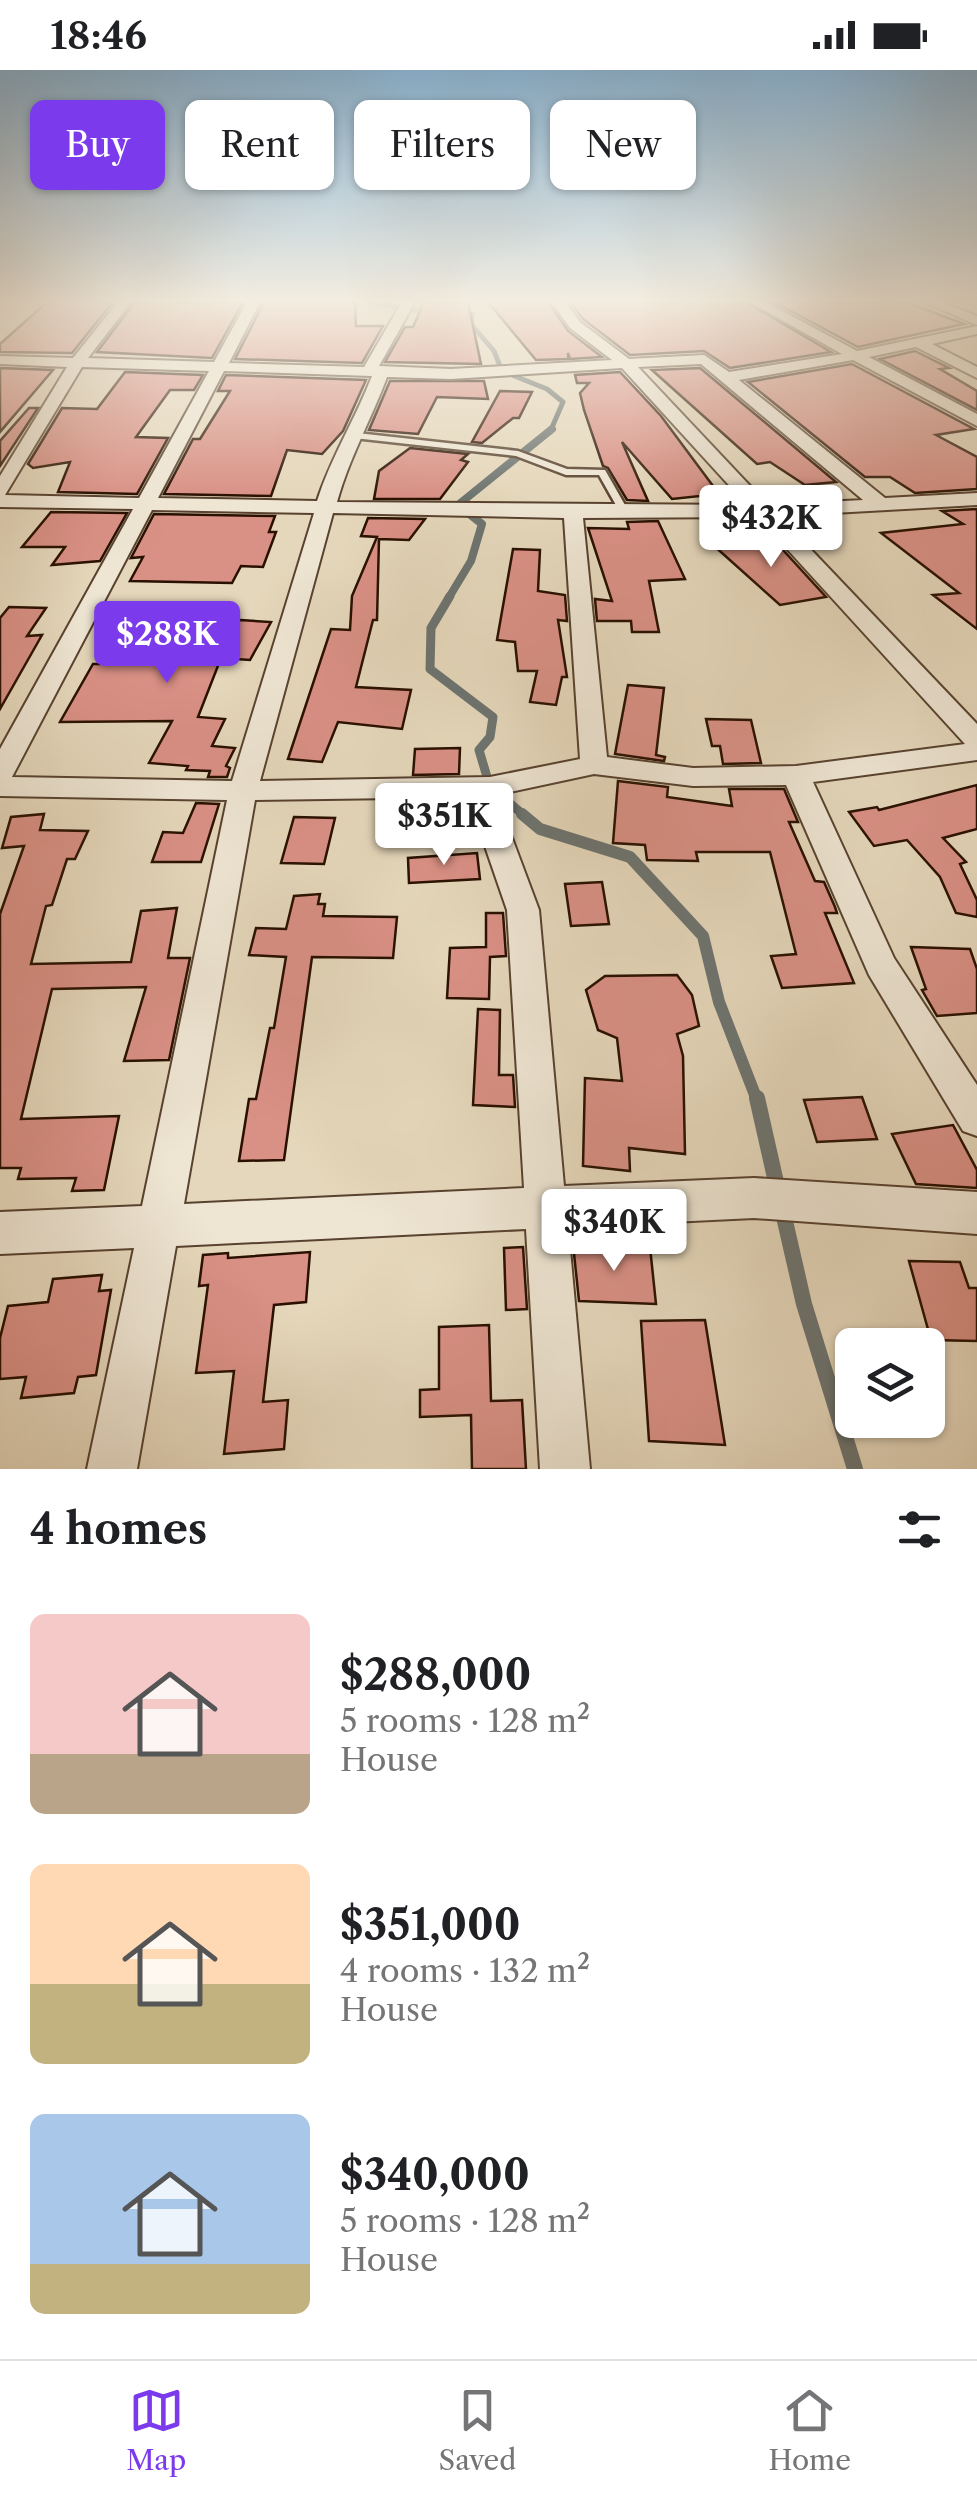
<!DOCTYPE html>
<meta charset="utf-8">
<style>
:root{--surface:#fff;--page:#f2f2f2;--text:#202124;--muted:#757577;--line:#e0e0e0;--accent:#7c3aed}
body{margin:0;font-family:"Libre Caslon Text",serif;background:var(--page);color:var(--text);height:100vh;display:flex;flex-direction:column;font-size:38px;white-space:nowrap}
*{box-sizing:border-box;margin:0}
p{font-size:32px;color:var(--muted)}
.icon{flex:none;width:55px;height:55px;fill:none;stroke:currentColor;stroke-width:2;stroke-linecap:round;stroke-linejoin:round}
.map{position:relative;height:1399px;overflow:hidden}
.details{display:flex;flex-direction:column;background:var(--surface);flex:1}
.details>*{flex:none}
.banner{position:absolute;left:30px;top:30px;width:918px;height:90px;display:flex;gap:20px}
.tools{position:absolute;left:835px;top:1258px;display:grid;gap:20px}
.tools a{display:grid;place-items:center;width:110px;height:110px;border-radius:15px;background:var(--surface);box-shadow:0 2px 8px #0004;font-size:50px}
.price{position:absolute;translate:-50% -85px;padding:0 22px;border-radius:10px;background:#fff;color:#222;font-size:32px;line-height:65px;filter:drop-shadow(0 2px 5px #0008)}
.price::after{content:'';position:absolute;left:50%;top:60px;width:30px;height:22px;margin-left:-15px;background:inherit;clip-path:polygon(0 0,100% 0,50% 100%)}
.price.current{background:var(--accent);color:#fff}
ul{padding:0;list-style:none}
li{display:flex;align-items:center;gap:30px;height:250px;padding:0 30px}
li span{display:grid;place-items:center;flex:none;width:280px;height:200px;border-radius:15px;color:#555}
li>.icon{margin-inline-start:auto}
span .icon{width:120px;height:120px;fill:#fffc;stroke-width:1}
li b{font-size:42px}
h2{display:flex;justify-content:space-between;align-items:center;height:120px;padding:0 30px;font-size:42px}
.pill{padding:0 35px;border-radius:15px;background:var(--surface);box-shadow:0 2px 8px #0004;font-size:35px;line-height:90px}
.pill.current{background:var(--accent);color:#fff}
.status{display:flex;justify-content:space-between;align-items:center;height:70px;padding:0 50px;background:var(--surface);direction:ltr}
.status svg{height:28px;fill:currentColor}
.tabs{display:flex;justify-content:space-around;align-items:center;height:140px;border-top:2px solid var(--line);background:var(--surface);font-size:28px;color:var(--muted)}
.tabs a{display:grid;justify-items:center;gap:5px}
.tabs .current{color:var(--accent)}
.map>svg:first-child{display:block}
</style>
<div class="status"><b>18:46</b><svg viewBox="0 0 49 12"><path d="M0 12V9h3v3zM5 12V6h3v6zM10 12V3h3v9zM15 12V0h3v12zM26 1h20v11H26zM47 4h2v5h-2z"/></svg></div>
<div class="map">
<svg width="977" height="1399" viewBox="0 0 977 1399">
<rect width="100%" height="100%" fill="#e5d7bb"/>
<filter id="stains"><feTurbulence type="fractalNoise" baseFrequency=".002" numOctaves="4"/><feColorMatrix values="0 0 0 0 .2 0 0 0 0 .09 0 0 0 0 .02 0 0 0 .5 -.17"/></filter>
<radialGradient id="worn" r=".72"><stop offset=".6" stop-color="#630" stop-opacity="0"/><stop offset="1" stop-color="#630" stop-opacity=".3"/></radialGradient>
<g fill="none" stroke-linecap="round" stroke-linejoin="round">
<g stroke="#6d7470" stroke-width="5">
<path d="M 369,232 L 432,243"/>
<path d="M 459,244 L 472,244 L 471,254 L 494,281 L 502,301 L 547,319 L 563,332 L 550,362"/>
</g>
<path stroke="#6d7470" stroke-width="8" d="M 448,529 L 471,491 L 482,454 L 458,435 L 552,359"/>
<path stroke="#6d7470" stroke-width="9" d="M 450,526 L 431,558 L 430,599 L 493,647 L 490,667 L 479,680 L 490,717 L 525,746"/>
<path stroke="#6d7470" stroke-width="12" d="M 522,744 L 540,759 L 630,787 L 703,866 L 719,932 L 757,1030"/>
<g stroke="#6d7470" stroke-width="16">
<path d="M 757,1028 L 778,1121"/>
<path d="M 782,1138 L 804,1234 L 855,1399"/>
</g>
</g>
<g fill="#d99085" stroke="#291000" stroke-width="2.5">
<path d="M 47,232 L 113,232 L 72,283 L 0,282 L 0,274 Z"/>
<path d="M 135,232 L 243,232 L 212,288 L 97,282 Z"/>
<path d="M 264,232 L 355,232 L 356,256 L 383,256 L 362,293 L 235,289 Z"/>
<path d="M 424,232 L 468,232 L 481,294 L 385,292 L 405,257 L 413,257 Z"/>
<path d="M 488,232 L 548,232 L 568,261 L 602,287 L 570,289 L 568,283 L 568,289 L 536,290 Z"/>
<path d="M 570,232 L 746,232 L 831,282 L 730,298 L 704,281 L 630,285 L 583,249 Z"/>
<path d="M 774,232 L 906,232 L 964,254 L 858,277 Z"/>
<path d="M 915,281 L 949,298 L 940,299 L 977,321 L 977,340 L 880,289 Z"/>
<path d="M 852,294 L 974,359 L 936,365 L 977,387 L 977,419 L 915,423 L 890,407 L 865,407 L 748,312 Z"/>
<path d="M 0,298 L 53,300 L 0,362 Z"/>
<path d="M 700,298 L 836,412 L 805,415 L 770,392 L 757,394 L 652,300 Z"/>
<path d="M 125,302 L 203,305 L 194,320 L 170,320 L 136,367 L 168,368 L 137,424 L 58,422 L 70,392 L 33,398 L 28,394 L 62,338 L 97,339 Z"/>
<path d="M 620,302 L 661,346 L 719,424 L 672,429 L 622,372 L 648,431 L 627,430 L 608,398 L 603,396 L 584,340 L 580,323 L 589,313 L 577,313 L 575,305 Z"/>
<path d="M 226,305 L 366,310 L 343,361 L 322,384 L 287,380 L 271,426 L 164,424 L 193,369 L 200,369 L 230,321 L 218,321 Z"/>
<path d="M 390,311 L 484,311 L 488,329 L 437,327 L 418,364 L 369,360 Z"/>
<path d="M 500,321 L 532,322 L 519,348 L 513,348 L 482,373 L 472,372 Z"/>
<path d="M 29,338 L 38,338 L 0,396 L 0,371 Z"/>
<path d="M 410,378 L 468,384 L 461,390 L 468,392 L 440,429 L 374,429 L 379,401 Z"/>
<path d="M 977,439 L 977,559 L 933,525 L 959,523 L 881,463 L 963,454 L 942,441 Z"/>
<path d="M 51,442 L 127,443 L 100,491 L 52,495 L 65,477 L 22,477 Z"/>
<path d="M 154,444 L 275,446 L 269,462 L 276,462 L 263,497 L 241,496 L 232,513 L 130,511 L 143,487 L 131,488 Z"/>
<path d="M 368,448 L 425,449 L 409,470 L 379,469 L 377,550 L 373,550 L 356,617 L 411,620 L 402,659 L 338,652 L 322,692 L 288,689 L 331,559 L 350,560 L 352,526 L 377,467 L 361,466 Z"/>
<path d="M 658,451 L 685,509 L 649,511 L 659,562 L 632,562 L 631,551 L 597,551 L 595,529 L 612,531 L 588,458 L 629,459 L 627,452 Z"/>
<path d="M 747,468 L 752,472 L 772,468 L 826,527 L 780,535 L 712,474 Z"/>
<path d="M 513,479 L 540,480 L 538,521 L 565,525 L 567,551 L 558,550 L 567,607 L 562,607 L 556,635 L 530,632 L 537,601 L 518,601 L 515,572 L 497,570 Z"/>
<path d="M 9,537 L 46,538 L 27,566 L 42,565 L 0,639 L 0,548 Z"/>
<path d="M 240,550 L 271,552 L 250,590 L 221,588 L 198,647 L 225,649 L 212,676 L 235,678 L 226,696 L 230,698 L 227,707 L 208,707 L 210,701 L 186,700 L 188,696 L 149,693 L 172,651 L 60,652 L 93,594 L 100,594 L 108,560 Z"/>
<path d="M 628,615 L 664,618 L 656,685 L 665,687 L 664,691 L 615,684 Z"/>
<path d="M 706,649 L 751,650 L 761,693 L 723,694 L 720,676 L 712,676 Z"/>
<path d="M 460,678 L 459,704 L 413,705 L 415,679 Z"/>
<path d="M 618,711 L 668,717 L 667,727 L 732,736 L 729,719 L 784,719 L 798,752 L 789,752 L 815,811 L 824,812 L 835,837 L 837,843 L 825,843 L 854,913 L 782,918 L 771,886 L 796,884 L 770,782 L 696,782 L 698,791 L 647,790 L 645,775 L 613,773 Z"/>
<path d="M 977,715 L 977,759 L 943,768 L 966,792 L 960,794 L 977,830 L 977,847 L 956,843 L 940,807 L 907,770 L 874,776 L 849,742 L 877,737 L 879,740 Z"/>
<path d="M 196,733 L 219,734 L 201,792 L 152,792 L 163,762 L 183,763 Z"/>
<path d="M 44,744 L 40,760 L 88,761 L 75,789 L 67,789 L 52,835 L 46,836 L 31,894 L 131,892 L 141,841 L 177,838 L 168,888 L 190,888 L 169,990 L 124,991 L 146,917 L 52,919 L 21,1049 L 119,1046 L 104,1120 L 72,1121 L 76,1108 L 18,1109 L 21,1098 L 0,1098 L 0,844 L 24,776 L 2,778 L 11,747 Z"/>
<path d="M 294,747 L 335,748 L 324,794 L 281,793 Z"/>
<path d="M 477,783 L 480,809 L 409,813 L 408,788 Z"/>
<path d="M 602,812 L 609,854 L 571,856 L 565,814 Z"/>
<path d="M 320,824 L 318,834 L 325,834 L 323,846 L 397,847 L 393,888 L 312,887 L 284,1090 L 239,1091 L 249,1029 L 256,1029 L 270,958 L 274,958 L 286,887 L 249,885 L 256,858 L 286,859 L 294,826 Z"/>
<path d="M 486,843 L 503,843 L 506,886 L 490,887 L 489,929 L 447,928 L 450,878 L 486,877 Z"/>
<path d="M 911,877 L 970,879 L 977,899 L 977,943 L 937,946 L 922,920 L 926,919 Z"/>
<path d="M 677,905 L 692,925 L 699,956 L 677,964 L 683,986 L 685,1084 L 629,1078 L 630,1101 L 583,1096 L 585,1008 L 622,1011 L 617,968 L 598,960 L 586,920 L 605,906 Z"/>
<path d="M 478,939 L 500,940 L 499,1005 L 513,1005 L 515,1037 L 473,1035 Z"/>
<path d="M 862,1027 L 877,1069 L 817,1072 L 804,1030 Z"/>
<path d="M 953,1055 L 977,1100 L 977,1118 L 916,1114 L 892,1064 Z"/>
<path d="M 573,1174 L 650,1177 L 656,1234 L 579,1231 Z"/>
<path d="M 523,1177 L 527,1239 L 506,1240 L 504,1178 Z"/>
<path d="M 310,1182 L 306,1232 L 274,1235 L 263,1332 L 288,1330 L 284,1379 L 224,1384 L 234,1301 L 196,1303 L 208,1215 L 199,1216 L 203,1185 L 228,1183 L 228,1188 Z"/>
<path d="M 909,1191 L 960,1192 L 969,1218 L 977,1218 L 977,1271 L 931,1270 Z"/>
<path d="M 102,1205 L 99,1221 L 111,1220 L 96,1305 L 78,1307 L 74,1323 L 21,1328 L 26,1307 L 0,1309 L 0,1268 L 8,1236 L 48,1232 L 53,1209 Z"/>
<path d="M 705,1250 L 725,1375 L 649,1371 L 641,1251 Z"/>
<path d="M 489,1255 L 491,1331 L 522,1330 L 526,1399 L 472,1399 L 471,1345 L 420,1347 L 420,1320 L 439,1319 L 439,1257 Z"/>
</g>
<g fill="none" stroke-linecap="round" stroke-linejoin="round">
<defs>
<path id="lane" d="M 357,363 L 518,381 L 567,399 L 605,400 L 629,442 L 621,444 L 599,405 L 566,405 L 516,386 L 354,368 L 353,366 Z"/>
<g id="street">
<path d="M 118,232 L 131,232 L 88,288 L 214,292 L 247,232 L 260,232 L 229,293 L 364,297 L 402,232 L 415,232 L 379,296 L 451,299 L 612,290 L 570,258 L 552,232 L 565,232 L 580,252 L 629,289 L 704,285 L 729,302 L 842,284 L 750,232 L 766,232 L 857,281 L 977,256 L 977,264 L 932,274 L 977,297 L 977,308 L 916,277 L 869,287 L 977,344 L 977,356 L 853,290 L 739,310 L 885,428 L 977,423 L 977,435 L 779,446 L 977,654 L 977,690 L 813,712 L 894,888 L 977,1015 L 977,1066 L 963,1061 L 869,905 L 786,715 L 693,716 L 594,704 L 496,725 L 539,840 L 564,1116 L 754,1108 L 977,1122 L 977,1164 L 754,1148 L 568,1157 L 590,1399 L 540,1399 L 526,1159 L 176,1176 L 137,1399 L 87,1399 L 134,1178 L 0,1184 L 0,1142 L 142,1136 L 227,730 L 0,726 L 0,679 L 133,439 L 0,437 L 0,406 L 67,297 L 0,294 L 0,286 L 73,288 ZM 701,294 L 863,430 L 768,435 L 638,297 ZM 82,297 L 209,301 L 139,428 L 5,425 ZM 622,298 L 747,435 L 337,432 C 349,388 371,350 387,307 L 451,309 ZM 224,301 L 372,306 C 355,350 331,387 317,431 L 158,428 ZM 152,440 L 314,443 L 232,711 L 12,707 ZM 333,443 L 564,448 L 580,689 L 490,707 L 260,711 ZM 758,447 L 965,674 L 796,696 L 693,698 L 607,687 L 583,448 ZM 468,727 L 507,840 L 524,1118 L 184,1134 L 255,730 Z"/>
<path d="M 924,232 L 942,232 L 977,246 L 977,255 Z"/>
</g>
</defs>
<use href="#lane" stroke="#58422f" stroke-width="5"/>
<use href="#street" stroke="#58422f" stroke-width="4"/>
<use href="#lane" fill="#eee5d3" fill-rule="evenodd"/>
<use href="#street" fill="#eee5d3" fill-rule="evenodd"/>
</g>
<linearGradient id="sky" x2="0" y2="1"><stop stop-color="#89b5d6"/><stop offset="0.54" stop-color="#f3ede0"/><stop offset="1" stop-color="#f3ede0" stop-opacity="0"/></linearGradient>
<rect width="977" height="428" fill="url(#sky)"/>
<rect width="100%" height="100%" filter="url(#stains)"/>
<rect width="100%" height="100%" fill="url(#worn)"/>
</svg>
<div class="tools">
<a><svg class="icon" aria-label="layers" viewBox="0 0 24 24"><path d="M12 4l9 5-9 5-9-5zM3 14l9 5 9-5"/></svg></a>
</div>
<b class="price" style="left:771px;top:500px">$432K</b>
<b class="price current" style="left:167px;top:616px">$288K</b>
<b class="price" style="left:444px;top:798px">$351K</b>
<b class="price" style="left:614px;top:1204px">$340K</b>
<div class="banner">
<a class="pill current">Buy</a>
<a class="pill">Rent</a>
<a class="pill">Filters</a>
<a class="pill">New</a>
</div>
</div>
<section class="details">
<h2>4 homes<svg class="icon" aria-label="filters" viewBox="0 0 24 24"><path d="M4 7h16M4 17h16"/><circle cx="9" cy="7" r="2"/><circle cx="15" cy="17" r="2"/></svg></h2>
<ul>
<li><span style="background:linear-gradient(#f6c9c9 70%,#b9a48a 0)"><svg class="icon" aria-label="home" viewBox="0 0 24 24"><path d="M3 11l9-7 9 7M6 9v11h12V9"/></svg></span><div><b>$288,000</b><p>5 rooms · 128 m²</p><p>House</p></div></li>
<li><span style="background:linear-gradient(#ffd9b3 60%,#c2b280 0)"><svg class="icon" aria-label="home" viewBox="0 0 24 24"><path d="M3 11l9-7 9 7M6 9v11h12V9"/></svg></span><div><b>$351,000</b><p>4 rooms · 132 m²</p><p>House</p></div></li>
<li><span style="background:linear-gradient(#a9c7e8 75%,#c2b280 0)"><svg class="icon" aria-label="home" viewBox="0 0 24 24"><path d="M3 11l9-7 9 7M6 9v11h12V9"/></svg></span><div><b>$340,000</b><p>5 rooms · 128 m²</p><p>House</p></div></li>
</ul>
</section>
<nav class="tabs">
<a class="current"><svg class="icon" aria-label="map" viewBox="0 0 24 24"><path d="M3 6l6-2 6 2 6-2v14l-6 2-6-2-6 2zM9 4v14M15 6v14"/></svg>Map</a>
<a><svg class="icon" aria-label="saved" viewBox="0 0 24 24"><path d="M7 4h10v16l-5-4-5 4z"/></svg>Saved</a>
<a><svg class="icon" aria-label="home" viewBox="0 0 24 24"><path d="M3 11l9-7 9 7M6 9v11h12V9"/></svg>Home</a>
</nav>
